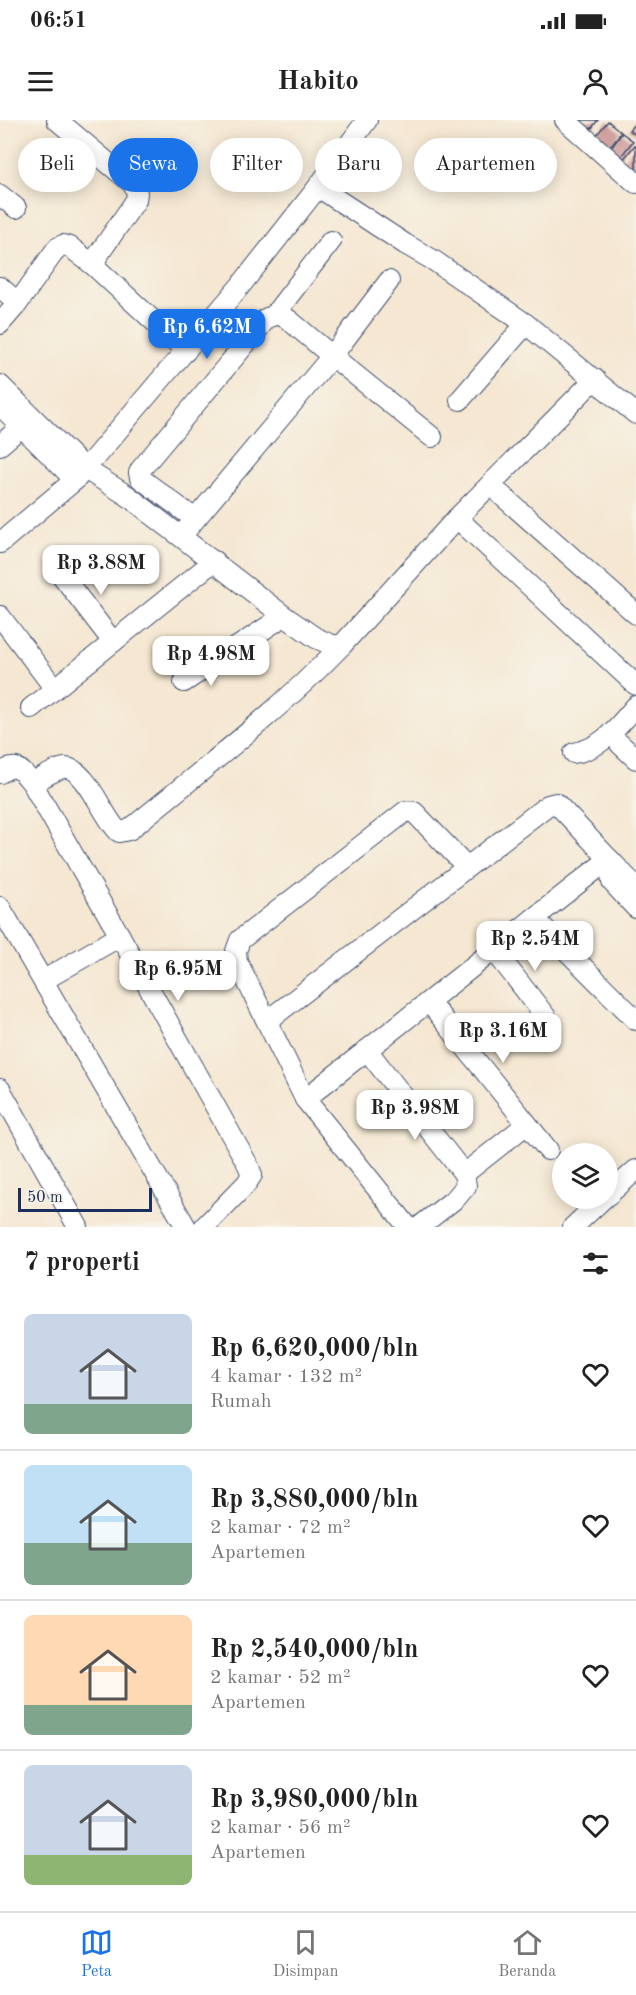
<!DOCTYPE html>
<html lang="id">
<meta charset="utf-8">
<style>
:root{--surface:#fff;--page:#f2f2f2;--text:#222;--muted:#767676;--line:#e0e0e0;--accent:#1a73e8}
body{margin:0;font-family:"Old Standard TT",serif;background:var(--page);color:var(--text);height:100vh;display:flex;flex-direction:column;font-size:22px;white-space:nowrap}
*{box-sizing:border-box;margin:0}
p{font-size:20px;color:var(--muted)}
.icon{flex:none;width:33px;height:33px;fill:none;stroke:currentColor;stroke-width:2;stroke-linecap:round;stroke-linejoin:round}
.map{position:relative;height:1107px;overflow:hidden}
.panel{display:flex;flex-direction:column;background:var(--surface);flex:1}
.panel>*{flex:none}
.banner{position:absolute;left:18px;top:18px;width:600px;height:54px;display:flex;gap:12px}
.fabs{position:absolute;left:552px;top:1023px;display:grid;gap:12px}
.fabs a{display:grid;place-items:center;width:66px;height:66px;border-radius:50%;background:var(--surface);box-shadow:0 3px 15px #0003;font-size:30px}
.scale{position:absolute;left:18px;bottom:15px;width:134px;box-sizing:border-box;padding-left:6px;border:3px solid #1b2f5e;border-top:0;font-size:16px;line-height:21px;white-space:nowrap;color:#1b2f5e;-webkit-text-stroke:4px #f7f3e8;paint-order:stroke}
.price{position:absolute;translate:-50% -51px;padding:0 14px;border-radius:12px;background:#fff;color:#222;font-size:20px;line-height:39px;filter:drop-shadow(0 2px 3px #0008)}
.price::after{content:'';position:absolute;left:50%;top:36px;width:18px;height:14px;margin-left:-9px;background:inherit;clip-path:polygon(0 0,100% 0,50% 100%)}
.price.on{background:var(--accent);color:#fff}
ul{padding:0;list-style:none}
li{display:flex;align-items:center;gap:18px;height:150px;padding:0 24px}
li+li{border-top:2px solid var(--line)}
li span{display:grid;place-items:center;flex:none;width:168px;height:120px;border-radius:9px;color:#555}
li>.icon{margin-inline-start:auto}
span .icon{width:72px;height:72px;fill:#fffc;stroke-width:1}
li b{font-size:26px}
h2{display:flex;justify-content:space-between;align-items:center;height:72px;padding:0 24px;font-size:26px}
.tag{padding:0 21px;border-radius:27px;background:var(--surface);box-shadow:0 3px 15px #0003;font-size:21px;line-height:54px}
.tag.on{background:var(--accent);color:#fff}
.status{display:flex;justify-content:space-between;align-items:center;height:42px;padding:0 30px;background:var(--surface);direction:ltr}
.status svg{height:16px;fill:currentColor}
header{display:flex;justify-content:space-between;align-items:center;height:78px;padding:0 24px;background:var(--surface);font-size:27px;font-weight:600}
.tabs{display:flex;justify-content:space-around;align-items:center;height:84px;border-top:2px solid var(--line);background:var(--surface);font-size:16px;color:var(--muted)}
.tabs a{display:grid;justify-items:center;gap:3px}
.tabs .on{color:var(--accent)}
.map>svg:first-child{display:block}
</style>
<div class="status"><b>06:51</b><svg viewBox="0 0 49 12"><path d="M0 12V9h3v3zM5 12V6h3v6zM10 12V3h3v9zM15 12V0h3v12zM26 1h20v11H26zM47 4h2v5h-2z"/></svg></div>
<header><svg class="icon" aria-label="menu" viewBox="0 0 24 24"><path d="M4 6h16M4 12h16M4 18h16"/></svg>Habito<svg class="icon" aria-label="person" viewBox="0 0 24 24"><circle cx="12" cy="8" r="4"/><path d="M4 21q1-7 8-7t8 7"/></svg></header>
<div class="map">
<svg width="636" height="1107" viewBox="0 0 636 1107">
<rect width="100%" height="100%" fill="#f7f3e8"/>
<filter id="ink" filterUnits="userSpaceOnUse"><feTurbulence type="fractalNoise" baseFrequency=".0167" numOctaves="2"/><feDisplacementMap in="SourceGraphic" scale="12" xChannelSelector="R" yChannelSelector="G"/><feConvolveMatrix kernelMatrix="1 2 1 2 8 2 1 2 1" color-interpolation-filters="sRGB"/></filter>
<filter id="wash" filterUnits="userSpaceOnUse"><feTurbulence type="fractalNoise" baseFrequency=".008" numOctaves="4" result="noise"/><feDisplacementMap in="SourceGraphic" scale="24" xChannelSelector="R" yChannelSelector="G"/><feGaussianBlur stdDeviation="1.35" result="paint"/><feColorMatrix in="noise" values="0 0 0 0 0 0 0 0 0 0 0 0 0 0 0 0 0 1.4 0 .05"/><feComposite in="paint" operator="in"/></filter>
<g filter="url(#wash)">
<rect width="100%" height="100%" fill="#f5e7d1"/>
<g id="blocks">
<g fill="#cc9997">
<path d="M 581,0 L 598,0 L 588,13 L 577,5 Z"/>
<path d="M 608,1 L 621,12 L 609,28 L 595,17 Z"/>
<path d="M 636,2 L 636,15 L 629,10 Z"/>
<path d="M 622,13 L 633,21 L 619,39 L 609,31 Z"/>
<path d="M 635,25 L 636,26 L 636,50 L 621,42 Z"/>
</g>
</g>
</g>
<g filter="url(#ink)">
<use href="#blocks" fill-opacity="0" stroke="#3c4b6f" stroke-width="1.5"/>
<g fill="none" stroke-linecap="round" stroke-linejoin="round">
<defs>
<g id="street">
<path d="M 57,0 L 133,64 L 137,73 L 136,80 L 92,144"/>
<path d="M 565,0 L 636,63"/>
<path d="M 318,67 L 367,0"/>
<path d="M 0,75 L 16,88"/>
<path d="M 0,167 L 18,183"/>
<path d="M 274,195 L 331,121"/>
<path d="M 0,204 L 18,183 L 57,128 L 63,125 L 70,127 L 92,144 L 186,231"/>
<path d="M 0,265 L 85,349 L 128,376 L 284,496 L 316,518 L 332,525 L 342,525 L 457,398 L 595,259"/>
<path d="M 460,280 L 526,204"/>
<path d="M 0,285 L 75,360"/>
<path d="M 0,325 L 21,307"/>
<path d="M 490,365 L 636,494"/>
<path d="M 457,398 L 636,565"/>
<path d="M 195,399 L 140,358 L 139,353 L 141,349 L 267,198 L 279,194 L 289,200 L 332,236 L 389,161"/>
<path d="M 187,409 L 332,236 L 432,317"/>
<path d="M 0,423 L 75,360 L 85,349 L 241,165 L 318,67 L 405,124 L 433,140 L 526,204 L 636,294"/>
<path d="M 60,453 L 113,522"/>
<path d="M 0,496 L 55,569"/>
<path d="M 184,562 L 284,496"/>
<path d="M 31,588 L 214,441"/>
<path d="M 620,624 L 636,639"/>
<path d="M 574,633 C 603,628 617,607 636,586"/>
<path d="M 0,653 C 17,642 21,650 32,663 L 120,816 L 248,1045 L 252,1055 L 246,1064 L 204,1107"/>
<path d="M 32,663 C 40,660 58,647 66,648 C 87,649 104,699 119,712 L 129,710 C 202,650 277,593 342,525"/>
<path d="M 636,767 L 609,739 L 612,762 L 636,788"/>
<path d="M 0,787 L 186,1107"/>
<path d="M 534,798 L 636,900"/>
<path d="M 494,830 L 546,897"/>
<path d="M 44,860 L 120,816"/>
<path d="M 429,882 L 548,1030"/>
<path d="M 267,901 L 548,685 L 556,683 L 609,739 L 305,979"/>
<path d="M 367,930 L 464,1054 L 466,1066 L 456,1078 L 419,1107"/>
<path d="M 0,969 L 78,1107"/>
<path d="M 464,1054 L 527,1004"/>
<path d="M 608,1075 L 636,1050"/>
<path d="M 408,1107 L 305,979 L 237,841 L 236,831 L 240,820 L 406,691 L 414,692 L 467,747"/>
<path d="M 573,1107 L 604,1078"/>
</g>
</defs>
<use href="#street" stroke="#3c4b6f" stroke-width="22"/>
<use href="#street" stroke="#fff" stroke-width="20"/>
</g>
</g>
</svg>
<div class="fabs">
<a><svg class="icon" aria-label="layers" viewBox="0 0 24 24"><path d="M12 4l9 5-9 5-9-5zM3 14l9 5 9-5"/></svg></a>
</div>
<div class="scale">50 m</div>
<b class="price on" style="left:207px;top:240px">Rp 6.62M</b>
<b class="price" style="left:101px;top:476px">Rp 3.88M</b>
<b class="price" style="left:211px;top:567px">Rp 4.98M</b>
<b class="price" style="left:535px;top:852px">Rp 2.54M</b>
<b class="price" style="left:178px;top:882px">Rp 6.95M</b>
<b class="price" style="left:503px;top:944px">Rp 3.16M</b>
<b class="price" style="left:415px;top:1021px">Rp 3.98M</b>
<div class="banner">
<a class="tag">Beli</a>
<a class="tag on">Sewa</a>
<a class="tag">Filter</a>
<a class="tag">Baru</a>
<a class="tag">Apartemen</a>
</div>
</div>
<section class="panel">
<h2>7 properti<svg class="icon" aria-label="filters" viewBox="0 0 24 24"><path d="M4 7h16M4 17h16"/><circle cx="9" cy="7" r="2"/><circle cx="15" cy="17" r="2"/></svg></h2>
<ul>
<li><span style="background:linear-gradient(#c9d6e8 75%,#7fa58c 0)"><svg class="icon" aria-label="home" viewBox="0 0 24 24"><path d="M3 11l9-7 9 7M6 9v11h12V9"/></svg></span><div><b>Rp 6,620,000/bln</b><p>4 kamar · 132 m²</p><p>Rumah</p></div><svg class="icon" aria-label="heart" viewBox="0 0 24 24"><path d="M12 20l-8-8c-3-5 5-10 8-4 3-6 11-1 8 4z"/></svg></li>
<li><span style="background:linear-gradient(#bfe0f5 65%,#7fa58c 0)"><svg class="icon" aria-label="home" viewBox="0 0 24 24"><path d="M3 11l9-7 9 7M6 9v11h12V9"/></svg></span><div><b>Rp 3,880,000/bln</b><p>2 kamar · 72 m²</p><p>Apartemen</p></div><svg class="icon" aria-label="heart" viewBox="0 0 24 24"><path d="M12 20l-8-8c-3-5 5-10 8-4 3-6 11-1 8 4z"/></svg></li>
<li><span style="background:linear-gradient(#ffd9b3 75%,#7fa58c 0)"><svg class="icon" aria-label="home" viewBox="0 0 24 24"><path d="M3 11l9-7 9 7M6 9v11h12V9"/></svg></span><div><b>Rp 2,540,000/bln</b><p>2 kamar · 52 m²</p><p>Apartemen</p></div><svg class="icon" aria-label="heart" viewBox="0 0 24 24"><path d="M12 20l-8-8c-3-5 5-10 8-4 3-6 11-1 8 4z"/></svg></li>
<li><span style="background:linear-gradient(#c9d6e8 75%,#8fb573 0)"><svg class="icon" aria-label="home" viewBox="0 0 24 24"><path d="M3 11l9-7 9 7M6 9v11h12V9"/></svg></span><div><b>Rp 3,980,000/bln</b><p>2 kamar · 56 m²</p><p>Apartemen</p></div><svg class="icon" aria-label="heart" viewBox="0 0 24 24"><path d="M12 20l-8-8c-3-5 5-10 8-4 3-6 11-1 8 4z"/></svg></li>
</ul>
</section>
<nav class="tabs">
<a class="on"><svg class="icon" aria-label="map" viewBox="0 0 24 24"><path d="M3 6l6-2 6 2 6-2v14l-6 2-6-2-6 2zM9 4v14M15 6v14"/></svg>Peta</a>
<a><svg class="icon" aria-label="saved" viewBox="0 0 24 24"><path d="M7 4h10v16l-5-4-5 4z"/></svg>Disimpan</a>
<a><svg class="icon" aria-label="home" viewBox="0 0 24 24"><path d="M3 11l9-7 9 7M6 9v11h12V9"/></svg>Beranda</a>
</nav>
